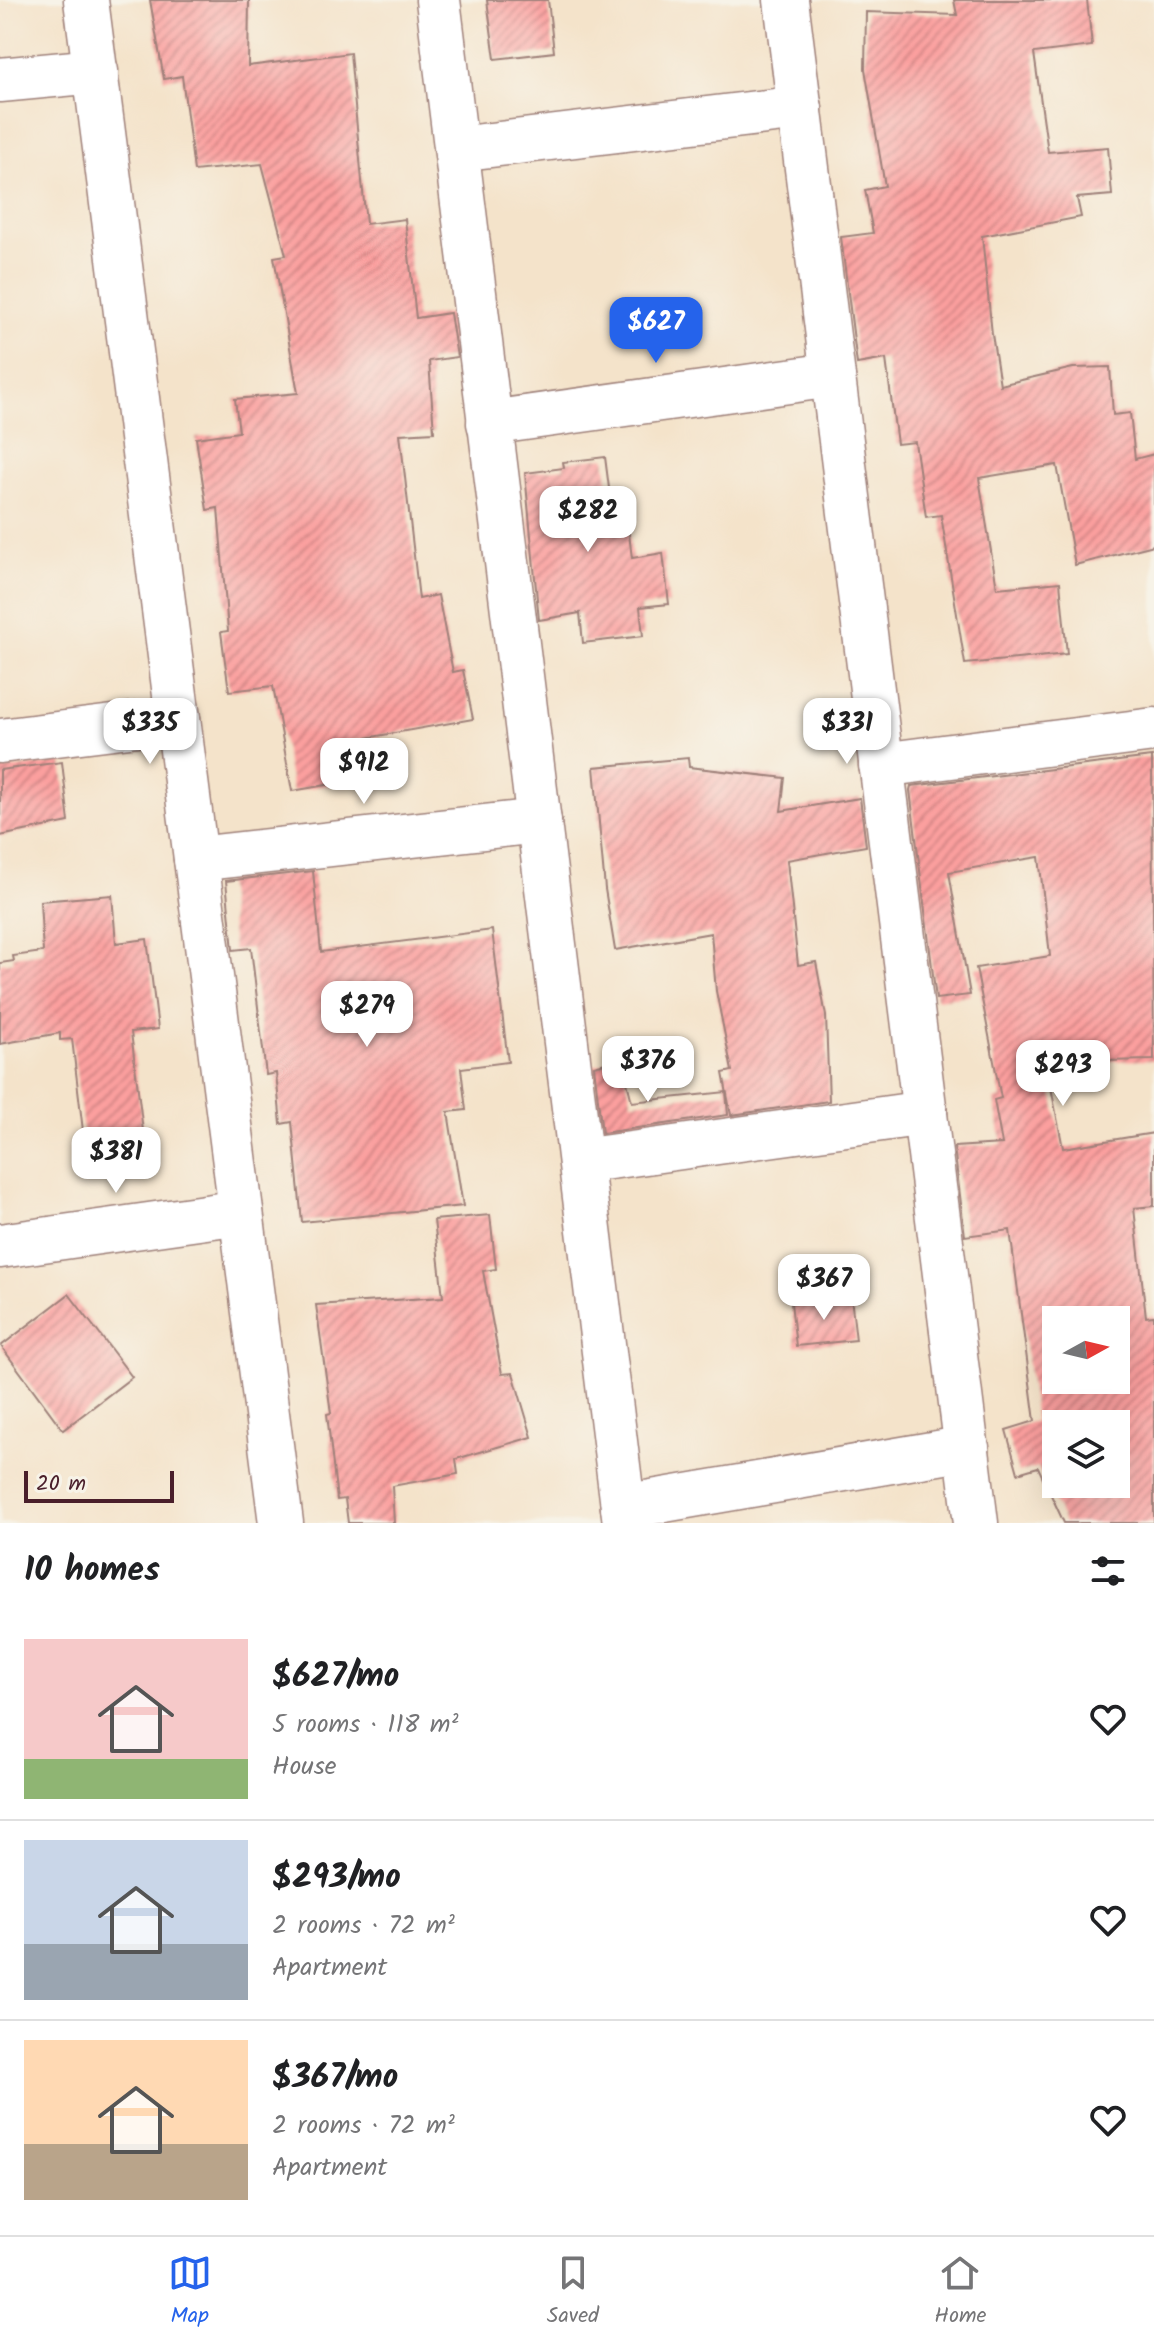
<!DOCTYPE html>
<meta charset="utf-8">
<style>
:root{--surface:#fff;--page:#f6f6f6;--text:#202124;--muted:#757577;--line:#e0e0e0;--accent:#2563eb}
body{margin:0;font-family:Kalam,sans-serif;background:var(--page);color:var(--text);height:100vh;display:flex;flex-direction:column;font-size:30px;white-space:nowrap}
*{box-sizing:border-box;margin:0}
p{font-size:26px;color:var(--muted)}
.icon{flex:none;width:44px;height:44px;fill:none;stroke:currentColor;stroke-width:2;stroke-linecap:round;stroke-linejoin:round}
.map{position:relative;height:1523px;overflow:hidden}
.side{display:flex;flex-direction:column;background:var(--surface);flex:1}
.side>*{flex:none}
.needle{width:52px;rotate:82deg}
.controls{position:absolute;left:1042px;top:1306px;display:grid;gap:16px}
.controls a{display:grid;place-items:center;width:88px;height:88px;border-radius:0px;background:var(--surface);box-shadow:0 8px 32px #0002;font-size:40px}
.scale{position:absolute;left:24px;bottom:20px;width:150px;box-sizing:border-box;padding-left:8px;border:4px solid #4a1f2b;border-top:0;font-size:22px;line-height:28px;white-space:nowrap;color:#4a1f2b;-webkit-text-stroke:6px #f7f3e8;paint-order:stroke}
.price{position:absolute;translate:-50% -68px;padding:0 18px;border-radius:16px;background:#fff;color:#222;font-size:26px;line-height:52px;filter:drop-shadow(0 2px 4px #0008)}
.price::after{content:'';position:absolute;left:50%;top:48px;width:24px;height:18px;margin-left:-12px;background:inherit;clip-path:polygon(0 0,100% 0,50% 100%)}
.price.on{background:var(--accent);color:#fff}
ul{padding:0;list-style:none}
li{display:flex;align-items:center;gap:24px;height:200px;padding:0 24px}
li+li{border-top:2px solid var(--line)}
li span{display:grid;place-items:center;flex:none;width:224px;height:160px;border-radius:0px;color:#555}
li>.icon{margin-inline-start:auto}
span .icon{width:96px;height:96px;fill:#fffc;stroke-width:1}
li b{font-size:34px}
h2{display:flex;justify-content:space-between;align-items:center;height:96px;padding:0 24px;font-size:34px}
.menu{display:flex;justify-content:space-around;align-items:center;height:112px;border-top:2px solid var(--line);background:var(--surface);font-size:22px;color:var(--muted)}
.menu a{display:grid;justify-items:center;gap:4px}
.menu .on{color:var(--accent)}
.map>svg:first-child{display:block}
</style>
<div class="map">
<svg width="1154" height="1523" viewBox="0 0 1154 1523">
<defs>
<pattern id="building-hatch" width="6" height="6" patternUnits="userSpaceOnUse" patternTransform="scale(2)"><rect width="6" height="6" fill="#fb9f9e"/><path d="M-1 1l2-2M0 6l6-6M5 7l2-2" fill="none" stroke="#cd8181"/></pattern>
</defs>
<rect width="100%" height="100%" fill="#f7f3e8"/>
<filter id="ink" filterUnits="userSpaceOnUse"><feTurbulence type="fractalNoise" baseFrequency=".0125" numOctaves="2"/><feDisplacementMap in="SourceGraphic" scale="16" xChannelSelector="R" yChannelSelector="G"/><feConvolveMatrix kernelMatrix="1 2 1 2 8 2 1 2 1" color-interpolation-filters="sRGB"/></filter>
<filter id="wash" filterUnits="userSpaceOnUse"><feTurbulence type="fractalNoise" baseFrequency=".006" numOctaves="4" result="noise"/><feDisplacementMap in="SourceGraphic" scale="32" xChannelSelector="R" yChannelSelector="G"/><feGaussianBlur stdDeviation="1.8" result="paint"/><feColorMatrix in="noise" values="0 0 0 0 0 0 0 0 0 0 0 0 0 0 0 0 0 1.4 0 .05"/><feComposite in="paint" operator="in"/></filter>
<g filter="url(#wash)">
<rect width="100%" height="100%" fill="#f4e3ca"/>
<g id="blocks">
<g fill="url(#building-hatch)" fill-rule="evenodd">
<path d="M 150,0 L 249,0 L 248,66 L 350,53 L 366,224 L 405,219 L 416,318 L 450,313 L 457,357 L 429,361 L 434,432 L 400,434 L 419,599 L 438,595 L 453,672 L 463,670 L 473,719 L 338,743 L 344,782 L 292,791 L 273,686 L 229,691 L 221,632 L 228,631 L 218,508 L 207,510 L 196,438 L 239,432 L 235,399 L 298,393 L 274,257 L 286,255 L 262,164 L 194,171 L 182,76 L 164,79 Z"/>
<path d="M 487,0 L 548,0 L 554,52 L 495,59 Z"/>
<path d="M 954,0 L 1087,0 L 1092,46 L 1034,53 L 1048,152 L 1108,147 L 1112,195 L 1077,198 L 1081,217 L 982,236 L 992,334 L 1000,385 L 1073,368 L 1110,367 L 1113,415 L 1130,413 L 1135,459 L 1154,454 L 1154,545 L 1075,565 L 1057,465 L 979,478 L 997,588 L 1060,582 L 1067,654 L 965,664 L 941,515 L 926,517 L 915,442 L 897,444 L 886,359 L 857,364 L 841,237 L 873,233 L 865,190 L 885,186 L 865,69 L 866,12 L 957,15 Z"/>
<path d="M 605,457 L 614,527 L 628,526 L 632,558 L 663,553 L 669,604 L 640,607 L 643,636 L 583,643 L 580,613 L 539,620 L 525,473 L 564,468 L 563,462 Z"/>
<path d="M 1152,757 L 1154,1060 L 1046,1062 L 1063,1148 L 1154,1133 L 1154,1206 L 1134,1208 L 1146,1317 L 1154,1316 L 1154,1523 L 1064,1523 L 1038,1467 L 1018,1473 L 1006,1430 L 1035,1421 L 1010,1230 L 965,1236 L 954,1147 L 1002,1144 L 994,1100 L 1001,1098 L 976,968 L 1050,956 L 1039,857 L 949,872 L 970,995 L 936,999 L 910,790 L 911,786 ZM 1056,1320 L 1116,1320 L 1116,1380 L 1056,1380 ZM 1056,1424 L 1116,1424 L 1116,1484 L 1056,1484 Z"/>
<path d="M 688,758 L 689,767 L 785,778 L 781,811 L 860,798 L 866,846 L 787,860 L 798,965 L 816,962 L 826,1016 L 829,1101 L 731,1115 L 723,1073 L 732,1071 L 716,991 L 711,933 L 615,950 L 605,889 L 594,767 Z"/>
<path d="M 62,762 L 69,822 L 0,836 L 0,770 Z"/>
<path d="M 313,871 L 321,952 L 492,930 L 508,1062 L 461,1068 L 466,1110 L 448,1112 L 463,1206 L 302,1222 L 292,1122 L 281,1124 L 276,1073 L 266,1075 L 251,948 L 233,950 L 226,881 Z"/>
<path d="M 112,895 L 116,943 L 147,939 L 158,1029 L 131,1032 L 146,1156 L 87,1164 L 72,1039 L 60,1040 L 60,1033 L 0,1044 L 0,963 L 14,961 L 13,956 L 43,952 L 40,901 Z"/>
<path d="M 621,1059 L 632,1102 L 726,1092 L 728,1115 L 602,1133 L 594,1066 Z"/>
<path d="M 490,1215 L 496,1269 L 483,1271 L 502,1374 L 513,1373 L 532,1437 L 456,1459 L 458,1474 L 392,1486 L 394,1523 L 348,1523 L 345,1499 L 337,1500 L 327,1414 L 331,1413 L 316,1305 L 443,1297 L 434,1220 Z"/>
<path d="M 69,1294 L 132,1377 L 63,1430 L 1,1346 Z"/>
<path d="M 851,1297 L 856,1340 L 796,1346 L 791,1303 Z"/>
</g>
</g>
</g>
<g filter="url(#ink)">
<use href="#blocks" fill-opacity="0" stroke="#9f817a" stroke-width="2"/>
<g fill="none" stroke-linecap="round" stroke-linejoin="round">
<defs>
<g id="street">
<path d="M 86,0 L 281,1523"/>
<path d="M 438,0 L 625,1523"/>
<path d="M 786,0 L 976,1523"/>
<path d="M 0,80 L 96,71"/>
<path d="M 457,149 L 800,108"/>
<path d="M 489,423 L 832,375"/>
<path d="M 0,741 L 178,719"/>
<path d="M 881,765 L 1154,730"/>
<path d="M 196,859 L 539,821"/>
<path d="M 581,1161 L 925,1113"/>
<path d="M 0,1246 L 241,1212"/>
<path d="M 623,1507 L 967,1448"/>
</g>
</defs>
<use href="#street" stroke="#9f817a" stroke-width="47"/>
<use href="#street" stroke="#fff" stroke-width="44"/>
</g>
</g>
</svg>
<div class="controls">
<a><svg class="needle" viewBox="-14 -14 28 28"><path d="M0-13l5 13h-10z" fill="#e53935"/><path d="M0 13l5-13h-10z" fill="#757577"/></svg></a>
<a><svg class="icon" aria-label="layers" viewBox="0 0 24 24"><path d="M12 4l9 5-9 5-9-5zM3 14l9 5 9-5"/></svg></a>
</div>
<div class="scale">20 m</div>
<b class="price on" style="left:656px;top:365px">$627</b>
<b class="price" style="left:588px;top:554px">$282</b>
<b class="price" style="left:150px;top:766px">$335</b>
<b class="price" style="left:847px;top:766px">$331</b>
<b class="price" style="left:364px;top:806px">$912</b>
<b class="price" style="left:367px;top:1049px">$279</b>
<b class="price" style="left:648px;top:1104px">$376</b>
<b class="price" style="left:1063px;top:1108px">$293</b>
<b class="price" style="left:116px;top:1195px">$381</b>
<b class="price" style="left:824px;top:1322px">$367</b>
</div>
<section class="side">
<h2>10 homes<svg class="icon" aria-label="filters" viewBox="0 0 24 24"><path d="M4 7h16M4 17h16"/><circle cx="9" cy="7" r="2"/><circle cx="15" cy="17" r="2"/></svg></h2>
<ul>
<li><span style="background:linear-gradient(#f6c9c9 75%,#8fb573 0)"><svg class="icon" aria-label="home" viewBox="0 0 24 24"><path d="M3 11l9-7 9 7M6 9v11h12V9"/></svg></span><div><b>$627/mo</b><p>5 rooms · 118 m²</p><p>House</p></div><svg class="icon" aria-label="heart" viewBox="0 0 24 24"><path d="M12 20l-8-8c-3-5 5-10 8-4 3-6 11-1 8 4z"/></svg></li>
<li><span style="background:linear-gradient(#c9d6e8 65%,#9aa5b1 0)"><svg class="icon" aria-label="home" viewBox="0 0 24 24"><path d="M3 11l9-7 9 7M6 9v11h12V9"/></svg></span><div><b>$293/mo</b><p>2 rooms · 72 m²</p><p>Apartment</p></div><svg class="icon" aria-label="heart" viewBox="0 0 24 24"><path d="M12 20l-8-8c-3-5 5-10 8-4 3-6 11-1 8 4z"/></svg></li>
<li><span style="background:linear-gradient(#ffd9b3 65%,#b9a48a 0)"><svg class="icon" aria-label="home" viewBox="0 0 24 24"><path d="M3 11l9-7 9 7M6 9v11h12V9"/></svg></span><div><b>$367/mo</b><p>2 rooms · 72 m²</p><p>Apartment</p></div><svg class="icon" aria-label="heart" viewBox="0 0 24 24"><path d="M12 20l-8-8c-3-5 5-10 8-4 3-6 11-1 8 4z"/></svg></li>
</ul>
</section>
<nav class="menu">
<a class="on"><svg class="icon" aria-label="map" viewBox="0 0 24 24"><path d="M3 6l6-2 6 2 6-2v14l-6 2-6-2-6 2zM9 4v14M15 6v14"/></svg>Map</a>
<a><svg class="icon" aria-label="saved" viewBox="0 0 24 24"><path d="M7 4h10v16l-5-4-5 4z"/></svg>Saved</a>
<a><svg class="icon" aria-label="home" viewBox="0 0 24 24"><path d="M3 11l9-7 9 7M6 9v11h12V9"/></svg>Home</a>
</nav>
